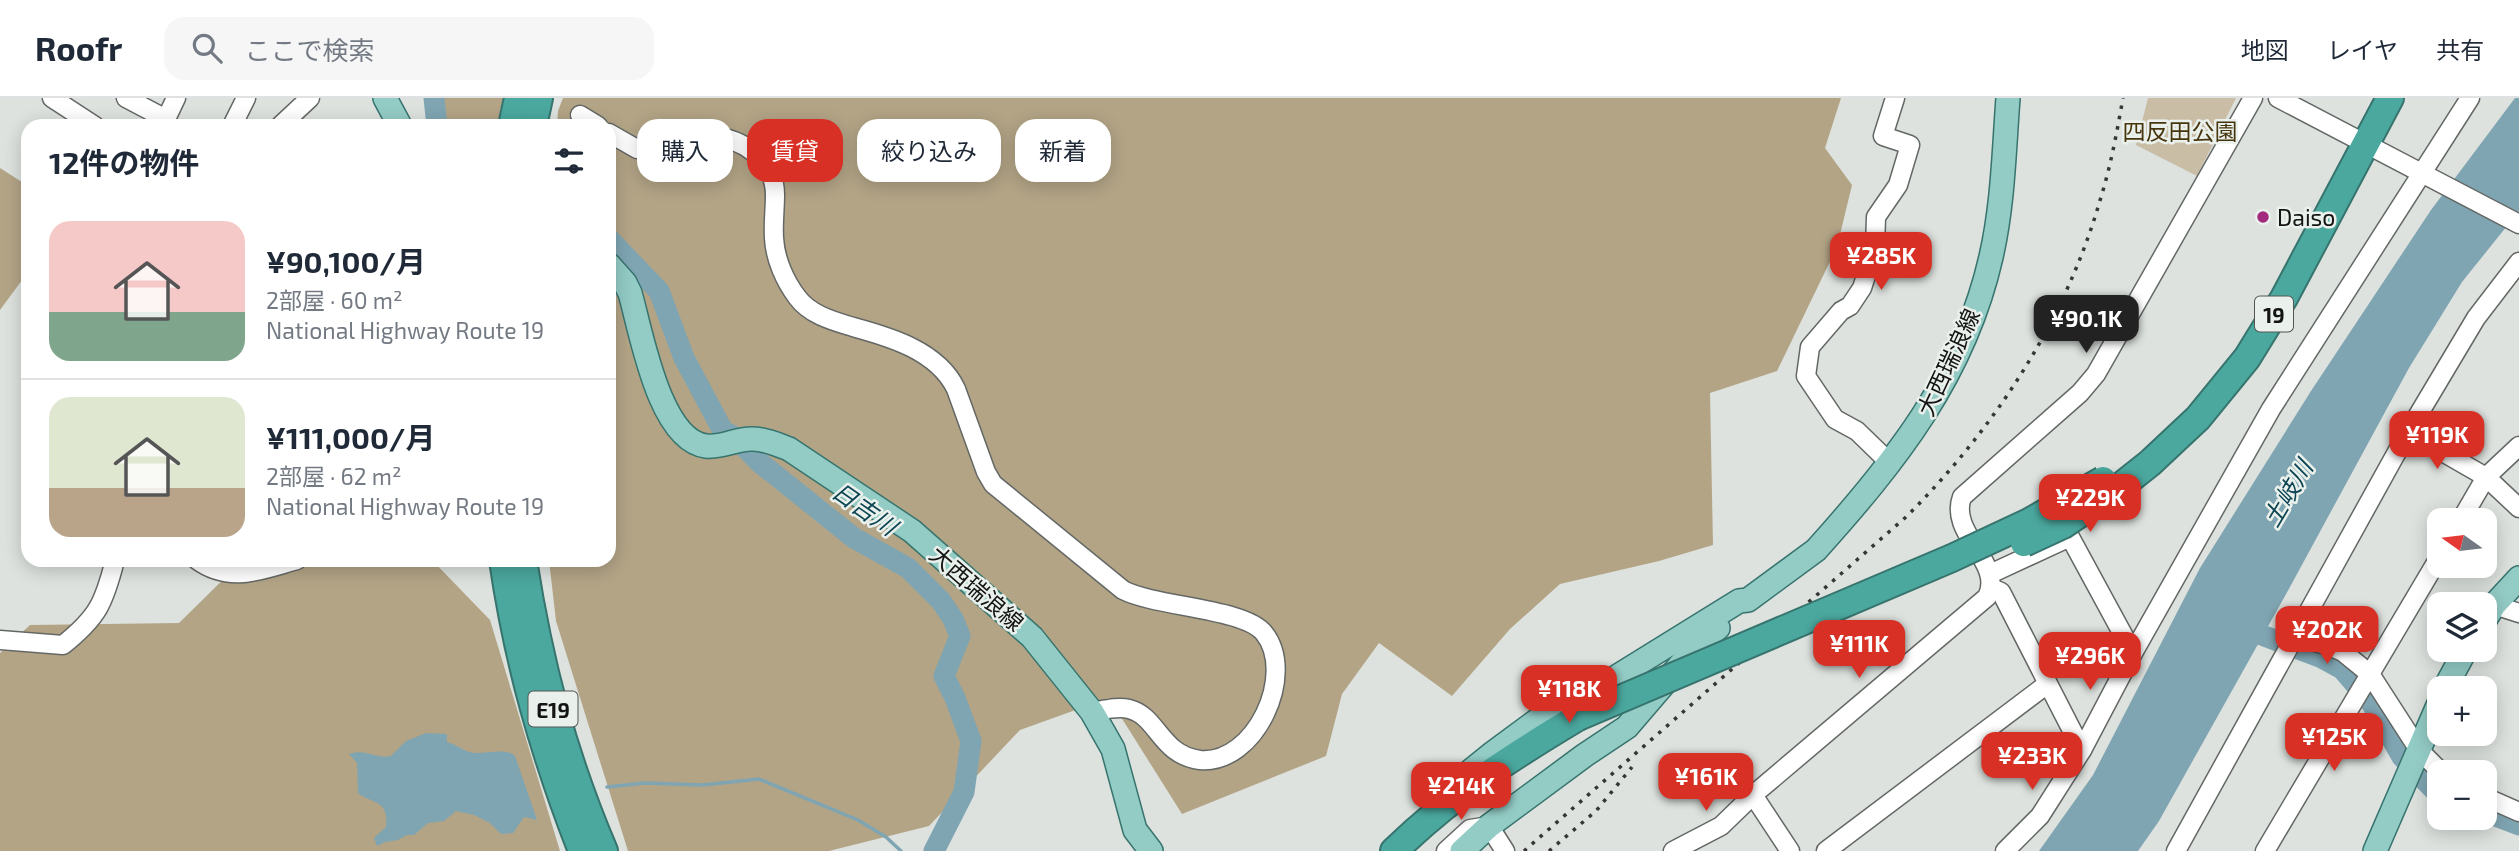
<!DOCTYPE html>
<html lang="ja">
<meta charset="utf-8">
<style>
:root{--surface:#fff;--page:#f6f6f7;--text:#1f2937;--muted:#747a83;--line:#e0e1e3;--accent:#d93025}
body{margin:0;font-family:"Exo 2","Noto Sans JP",sans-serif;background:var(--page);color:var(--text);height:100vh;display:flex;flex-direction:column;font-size:26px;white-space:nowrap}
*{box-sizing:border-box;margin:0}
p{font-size:23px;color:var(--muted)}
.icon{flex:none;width:38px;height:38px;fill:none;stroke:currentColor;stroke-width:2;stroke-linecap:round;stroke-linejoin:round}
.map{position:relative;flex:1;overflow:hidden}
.sheet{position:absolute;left:21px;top:21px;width:595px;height:448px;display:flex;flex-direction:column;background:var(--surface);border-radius:21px;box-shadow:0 4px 18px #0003}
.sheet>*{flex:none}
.guide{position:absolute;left:637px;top:21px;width:665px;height:63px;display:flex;gap:14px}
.needle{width:46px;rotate:284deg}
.tools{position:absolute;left:2427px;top:410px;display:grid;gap:14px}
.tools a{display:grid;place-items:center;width:70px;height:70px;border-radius:14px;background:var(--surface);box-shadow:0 4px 18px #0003;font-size:35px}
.price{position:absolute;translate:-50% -60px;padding:0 16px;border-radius:14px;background:var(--accent);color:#fff;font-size:23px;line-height:46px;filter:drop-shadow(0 2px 4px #0008)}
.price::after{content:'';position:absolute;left:50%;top:42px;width:21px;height:16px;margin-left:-10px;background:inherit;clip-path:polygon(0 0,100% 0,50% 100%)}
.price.active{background:#222;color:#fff}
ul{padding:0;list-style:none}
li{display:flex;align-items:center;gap:21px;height:175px;padding:0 28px}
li+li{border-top:2px solid var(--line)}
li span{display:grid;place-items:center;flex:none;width:196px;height:140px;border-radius:21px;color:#555}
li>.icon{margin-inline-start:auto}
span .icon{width:84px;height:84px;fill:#fffc;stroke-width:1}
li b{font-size:30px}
h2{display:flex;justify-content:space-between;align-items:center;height:84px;padding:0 28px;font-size:30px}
.chip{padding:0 24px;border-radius:21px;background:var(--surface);box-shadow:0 4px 18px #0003;font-size:24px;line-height:63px}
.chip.active{background:var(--accent);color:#fff}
header{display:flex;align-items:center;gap:42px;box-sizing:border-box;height:98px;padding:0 35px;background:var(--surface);border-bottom:2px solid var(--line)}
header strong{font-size:33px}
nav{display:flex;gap:38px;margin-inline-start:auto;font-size:24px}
.search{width:490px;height:63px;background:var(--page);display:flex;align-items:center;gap:18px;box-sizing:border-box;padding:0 24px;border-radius:21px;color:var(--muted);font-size:26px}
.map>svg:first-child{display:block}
</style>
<header>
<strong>Roofr</strong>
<div class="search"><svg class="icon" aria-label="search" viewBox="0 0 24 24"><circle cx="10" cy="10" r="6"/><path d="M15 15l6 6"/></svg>ここで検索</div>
<nav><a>地図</a><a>レイヤ</a><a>共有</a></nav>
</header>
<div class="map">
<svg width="2519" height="753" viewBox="0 0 2519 753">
<rect width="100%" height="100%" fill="#dde2de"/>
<path fill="#c9bda5" d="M 2148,0 L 2236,0 L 2197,78 L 2136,47 Z"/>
<g fill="#b3a486">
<path d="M 444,0 L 503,0 L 497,28 L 450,28 L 445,19 Z"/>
<path d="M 563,0 L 1841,0 L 1825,50 L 1852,87 L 1837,149 L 1777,273 L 1710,295 L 1713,447 L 1659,463 L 1560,486 L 1510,531 L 1452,598 L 1379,545 L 1342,596 L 1326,658 L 1182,716 L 1109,600 L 1020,632 L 929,728 L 829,753 L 628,753 L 556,523 L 549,462 L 609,462 L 609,28 L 557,28 L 558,13 Z"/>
<path d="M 0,70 L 28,88 L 28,174 L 0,212 Z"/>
<path d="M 243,462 L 432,462 L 490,522 L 560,753 L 0,753 L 0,555 L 30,527 L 179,525 Z"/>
</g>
<g fill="#7fa5b2">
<path d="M 2515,0 L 2519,0 L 2519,113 L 2462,184 L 2409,270 L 2285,498 L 2159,723 L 2138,753 L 2039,753 L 2093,677 L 2200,470 L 2311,293 L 2431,112 Z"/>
<path d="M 426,635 L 447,636 L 447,644 C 455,646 461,651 469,654 C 484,658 503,648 515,658 L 537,722 L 524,719 L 513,735 L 501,736 L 490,725 L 474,717 L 456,713 L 444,723 L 428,725 L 414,737 L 407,737 L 398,742 L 385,744 L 377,748 L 374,740 L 386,729 C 389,701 373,707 358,695 L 357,665 L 349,656 C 366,650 375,661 391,658 L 406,643 Z"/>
</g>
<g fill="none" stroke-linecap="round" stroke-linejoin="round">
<path stroke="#7fa5b2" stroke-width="3.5" d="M 607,689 L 645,685 L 703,687 L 759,681 L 858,722 L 886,739 L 901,753"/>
<g stroke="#7fa5b2" stroke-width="21">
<path d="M 434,0 L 437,28"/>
<path d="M 609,141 L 659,193 L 684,260 L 723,333 L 735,339 L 759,364 L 854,440 L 908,470 L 941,503 L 953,521 L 960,538 L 944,578 L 955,600 L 971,643 L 964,694 L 934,753"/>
<path d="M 2238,528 L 2322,560 L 2342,571 L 2372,606 L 2402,659 L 2435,693 L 2440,695"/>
<path d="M 2485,714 L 2519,727"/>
</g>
<defs>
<g id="minor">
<path d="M 52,0 L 95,28"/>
<path d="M 126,0 L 166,21 L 163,28"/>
<path d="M 2278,0 L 2519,126"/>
<path d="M 580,17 L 598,28"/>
<path d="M 166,21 L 176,0"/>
<path d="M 232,28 L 246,0"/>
<path d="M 280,28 L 310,0"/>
<path d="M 609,35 L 637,51 L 710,38 C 743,40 775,62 775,97 C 775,111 773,125 774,140 C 775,161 785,183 797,199 C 810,217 833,223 853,229 C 890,239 938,253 956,291 L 986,374 L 993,386 L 1123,492 C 1156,509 1244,510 1264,535 C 1297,576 1255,667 1200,662 C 1160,657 1158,618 1129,611 C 1117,608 1104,612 1092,614"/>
<path d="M 2408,334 L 2486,379 L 2519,410"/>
<path d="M 1891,366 L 1857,333 L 1835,321 L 1806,278 L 1810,249 L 1841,213 L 1850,208 L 1862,190 L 1875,150 L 1876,119 L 1898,87 L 1910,47 L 1883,38 L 1895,0"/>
<path d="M 2461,422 L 2486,379 L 2519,348"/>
<path d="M 197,462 C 230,486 261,472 297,462"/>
<path d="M 1990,476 L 2070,439 L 2133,555"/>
<path d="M 1992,490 L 2001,494 L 2082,652"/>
<path d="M 2494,507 L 2519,515"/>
<path d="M 2294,539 L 2327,547 L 2343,554 L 2370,576 L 2419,652 L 2441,674"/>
<path d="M 0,542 L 63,547 C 98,519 104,505 115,462"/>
<path d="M 1753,697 L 1790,753"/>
<path d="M 2485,699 L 2519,714"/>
<path d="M 1446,753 L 1470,731 L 1489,728 L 1505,753"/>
<path d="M 1673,753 L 1721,728 L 1753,697 L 1987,499 C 2005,465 1948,436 1962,399 L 2080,295 L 2096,276 L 2253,0"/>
<path d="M 1826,753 L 2046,587"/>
<path d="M 2005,753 L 2040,718 L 2082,652 L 2133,555 L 2271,311 L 2470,0"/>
<path d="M 2176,753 L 2408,334 L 2476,220 L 2519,164"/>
<path d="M 2265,753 L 2440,458"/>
</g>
<g id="major">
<path d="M 385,0 L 400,28"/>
<path d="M 609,167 L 625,185 L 630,195 C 641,233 659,342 706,348 C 723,350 737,340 753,341 C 766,341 778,347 789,351 L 912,433 L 1032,539 L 1092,614 L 1113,651 L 1135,732 L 1151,753"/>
<path d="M 2485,522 L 2494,507 L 2519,480"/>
<path d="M 2445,590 L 2466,551"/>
<path d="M 1452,688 L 1493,655 L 1543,618 L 1577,596 L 1613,581 L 1739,503 L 1748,502 L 1816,452 C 1896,363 1964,278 1991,159 C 2003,107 2004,53 2008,0"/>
<path d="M 1462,753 L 1489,728 L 1585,657 L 1627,629 L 1699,545 L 1718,530"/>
<path d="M 2375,753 L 2440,603"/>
</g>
<g id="highway">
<path d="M 512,28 L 518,0"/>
<path d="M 533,28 L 539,0"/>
<path d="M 2111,396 L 2150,365 L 2198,320 L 2247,260 L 2284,200 L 2390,0"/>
<path d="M 503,462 C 518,565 544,656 582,753"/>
<path d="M 523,462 C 539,565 563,657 604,753"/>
<path d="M 1394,753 C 1453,696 1508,661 1578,619"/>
</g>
</defs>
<use href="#minor" stroke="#646865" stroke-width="21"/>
<use href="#major" stroke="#37746e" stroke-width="26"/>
<use href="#highway" stroke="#37746e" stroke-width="30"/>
<use href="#minor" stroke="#fff" stroke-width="18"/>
<use href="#major" stroke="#93cbc5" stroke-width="23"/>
<use href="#highway" stroke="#4ba89f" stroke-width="26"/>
<g stroke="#353635" stroke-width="3.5" stroke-dasharray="3.5 7" stroke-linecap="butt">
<path d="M 1524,753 L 1906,419 C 1995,330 2066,222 2101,99 C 2111,67 2117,33 2123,0"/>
<path d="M 1549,753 L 1596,713 L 1632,669"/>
</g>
<defs>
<g id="highway-bridge">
<path d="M 2024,445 L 2063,427 L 2100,402"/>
<path d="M 1578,619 L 1952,460 L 2029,424 L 2103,382"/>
</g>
</defs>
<use href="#highway-bridge" stroke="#37746e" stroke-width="30" stroke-linecap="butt"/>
<use href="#highway-bridge" stroke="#4ba89f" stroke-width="26"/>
</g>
<circle fill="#a3297e" stroke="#eaf0eb" stroke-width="2.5" cx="2263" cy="119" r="7"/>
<g text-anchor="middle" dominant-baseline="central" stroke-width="5" stroke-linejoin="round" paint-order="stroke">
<g fill="#eaf0eb" stroke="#545654" stroke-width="2">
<rect x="2255" y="198.5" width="38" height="35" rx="5"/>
<rect x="528.5" y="593.5" width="49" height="35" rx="5"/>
</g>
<g font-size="21" font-weight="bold" fill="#131413">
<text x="2274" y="216">19</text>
<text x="553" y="611">E19</text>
</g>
<g font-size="23" fill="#46350d" stroke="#eaf0eb">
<text x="2180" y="33">四反田公園</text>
</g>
<g font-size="23" fill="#131413" stroke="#eaf0eb" text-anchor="start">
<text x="2277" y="119">Daiso</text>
</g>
<g font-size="23" fill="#131413" stroke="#eaf0eb">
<text transform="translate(1948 264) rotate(-65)">大西瑞浪線</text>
<text transform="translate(977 490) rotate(41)">大西瑞浪線</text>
</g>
<g font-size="24" font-style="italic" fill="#0c4453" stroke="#eaf0eb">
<text transform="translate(2287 395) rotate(-59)">土岐川</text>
<text transform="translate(865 410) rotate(35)">日吉川</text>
</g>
</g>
</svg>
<div class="tools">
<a><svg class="needle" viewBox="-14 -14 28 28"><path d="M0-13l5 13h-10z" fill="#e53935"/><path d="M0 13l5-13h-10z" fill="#747a83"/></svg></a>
<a><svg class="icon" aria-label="layers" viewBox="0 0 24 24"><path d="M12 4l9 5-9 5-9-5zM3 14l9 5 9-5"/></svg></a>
<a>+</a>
<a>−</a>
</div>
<b class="price" style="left:1881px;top:194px">¥285K</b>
<b class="price active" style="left:2086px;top:257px">¥90.1K</b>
<b class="price" style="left:2437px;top:373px">¥119K</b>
<b class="price" style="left:2090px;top:436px">¥229K</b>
<b class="price" style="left:2327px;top:568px">¥202K</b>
<b class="price" style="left:1859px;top:582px">¥111K</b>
<b class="price" style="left:2090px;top:594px">¥296K</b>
<b class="price" style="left:1569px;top:627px">¥118K</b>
<b class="price" style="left:2334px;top:675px">¥125K</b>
<b class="price" style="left:2032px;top:694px">¥233K</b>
<b class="price" style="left:1706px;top:715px">¥161K</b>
<b class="price" style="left:1461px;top:724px">¥214K</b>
<div class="guide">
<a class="chip">購入</a>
<a class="chip active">賃貸</a>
<a class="chip">絞り込み</a>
<a class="chip">新着</a>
</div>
<section class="sheet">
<h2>12件の物件<svg class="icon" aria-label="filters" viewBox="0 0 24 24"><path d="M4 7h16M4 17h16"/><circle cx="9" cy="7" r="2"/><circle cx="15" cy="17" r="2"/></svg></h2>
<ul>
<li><span style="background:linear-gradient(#f6c9c9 65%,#7fa58c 0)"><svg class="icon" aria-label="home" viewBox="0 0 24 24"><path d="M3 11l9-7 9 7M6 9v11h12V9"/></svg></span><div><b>¥90,100/月</b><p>2部屋 · 60 m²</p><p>National Highway Route 19</p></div></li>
<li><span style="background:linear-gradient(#dfe7d0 65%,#b9a48a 0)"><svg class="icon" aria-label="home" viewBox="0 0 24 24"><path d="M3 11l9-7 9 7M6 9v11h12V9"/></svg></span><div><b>¥111,000/月</b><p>2部屋 · 62 m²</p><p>National Highway Route 19</p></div></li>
</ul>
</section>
</div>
